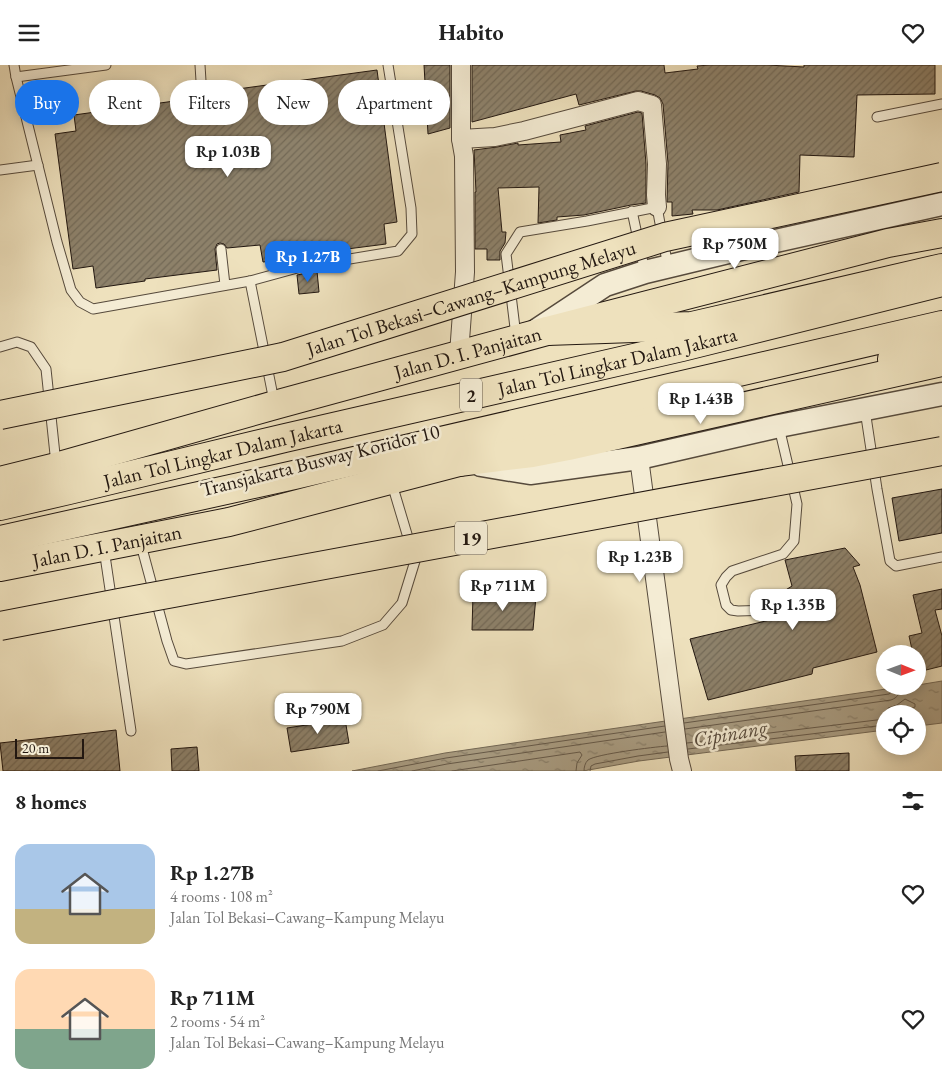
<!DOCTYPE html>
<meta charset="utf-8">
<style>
:root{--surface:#fff;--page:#f6f6f6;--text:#222;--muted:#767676;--accent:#1a73e8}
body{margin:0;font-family:"EB Garamond",serif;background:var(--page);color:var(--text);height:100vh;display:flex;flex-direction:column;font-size:19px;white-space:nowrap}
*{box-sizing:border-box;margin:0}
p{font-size:16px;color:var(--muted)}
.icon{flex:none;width:28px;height:28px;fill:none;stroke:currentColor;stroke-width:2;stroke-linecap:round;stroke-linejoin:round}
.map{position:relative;height:706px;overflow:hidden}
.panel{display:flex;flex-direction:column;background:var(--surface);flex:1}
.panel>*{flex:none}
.guide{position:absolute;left:15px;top:15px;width:500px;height:45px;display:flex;gap:10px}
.needle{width:32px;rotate:91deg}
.buttons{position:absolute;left:876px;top:580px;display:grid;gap:10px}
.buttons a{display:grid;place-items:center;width:50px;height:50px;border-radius:50%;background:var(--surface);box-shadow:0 2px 12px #0003;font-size:25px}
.scale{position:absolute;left:15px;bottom:12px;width:69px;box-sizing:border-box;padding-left:5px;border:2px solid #231811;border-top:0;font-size:14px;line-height:18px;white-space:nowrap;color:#231811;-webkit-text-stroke:4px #f4ecd4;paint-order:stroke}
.price{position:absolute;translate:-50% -42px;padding:0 11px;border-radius:10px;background:#fff;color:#222;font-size:16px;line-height:32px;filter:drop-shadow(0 1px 2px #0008)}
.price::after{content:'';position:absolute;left:50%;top:30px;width:15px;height:11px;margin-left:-8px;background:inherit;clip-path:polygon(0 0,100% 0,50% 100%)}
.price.selected{background:var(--accent);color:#fff}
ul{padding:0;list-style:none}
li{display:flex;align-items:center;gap:15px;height:125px;padding:0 15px}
li span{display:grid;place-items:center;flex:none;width:140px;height:100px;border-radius:15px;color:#555}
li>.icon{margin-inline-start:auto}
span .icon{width:60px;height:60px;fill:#fffc;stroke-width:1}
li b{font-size:21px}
h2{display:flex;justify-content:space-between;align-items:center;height:60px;padding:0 15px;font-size:21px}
.pill{padding:0 18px;border-radius:22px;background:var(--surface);box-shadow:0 2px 12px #0003;font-size:18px;line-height:45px}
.pill.selected{background:var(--accent);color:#fff}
header{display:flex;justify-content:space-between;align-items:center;height:65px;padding:0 15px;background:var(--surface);font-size:22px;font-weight:700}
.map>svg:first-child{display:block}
</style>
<header><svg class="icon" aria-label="menu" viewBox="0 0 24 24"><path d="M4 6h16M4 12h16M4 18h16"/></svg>Habito<svg class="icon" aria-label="heart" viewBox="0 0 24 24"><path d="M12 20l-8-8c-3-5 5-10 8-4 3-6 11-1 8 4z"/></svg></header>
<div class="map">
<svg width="942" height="706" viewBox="0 0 942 706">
<defs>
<pattern id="water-ripples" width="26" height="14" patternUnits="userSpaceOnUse" patternTransform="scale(1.25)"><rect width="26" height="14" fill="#a99d83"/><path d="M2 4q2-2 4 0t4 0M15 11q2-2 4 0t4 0" fill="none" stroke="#897f6a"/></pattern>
<pattern id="building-hatch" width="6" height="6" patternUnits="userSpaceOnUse" patternTransform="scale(1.25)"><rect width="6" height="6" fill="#8d816a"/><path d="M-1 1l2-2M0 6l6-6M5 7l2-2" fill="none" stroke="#736956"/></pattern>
</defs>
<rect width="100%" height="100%" fill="#eee1bd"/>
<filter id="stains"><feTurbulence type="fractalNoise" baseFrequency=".004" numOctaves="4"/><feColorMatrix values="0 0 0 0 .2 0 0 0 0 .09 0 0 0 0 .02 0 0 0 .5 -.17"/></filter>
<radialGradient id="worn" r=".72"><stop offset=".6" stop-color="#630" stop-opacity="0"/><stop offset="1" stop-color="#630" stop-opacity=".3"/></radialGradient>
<path fill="url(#water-ripples)" stroke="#736855" d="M 942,616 L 942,658 L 918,661 L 918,649 L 885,649 L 885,665 L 639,696 L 583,706 L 352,706 L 445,688 L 907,621 L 918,621 L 918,620 Z"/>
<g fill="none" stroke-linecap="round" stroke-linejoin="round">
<g stroke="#665a4a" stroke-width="1">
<path d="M 893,649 L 889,647 L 888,643 L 897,640 L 905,634 L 915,639 L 915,642 L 908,645 L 904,649"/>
<path d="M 684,658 L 889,629 L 893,626 L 894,621"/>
<path d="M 685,664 L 891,635 C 897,633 901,628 901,621"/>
<path d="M 687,678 L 885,654"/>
<path d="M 688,684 L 885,660"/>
<path d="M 378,706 L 446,693 L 665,661"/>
<path d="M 412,706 L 447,699 L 665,667"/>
<path d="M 452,706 L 580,687 L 582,690 L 577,698 L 576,706"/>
<path d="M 584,706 C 584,702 585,698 588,695 C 596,689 654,682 667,681"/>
<path d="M 590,706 L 591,701 L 595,699 L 638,691 L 668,687"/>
</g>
</g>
<g fill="url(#building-hatch)" stroke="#231811">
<path d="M 424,0 L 450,0 L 450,63 L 428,69 Z"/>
<path d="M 472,0 L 664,0 L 665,8 L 698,4 L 697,1 L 710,0 L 767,0 L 804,2 L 804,0 L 935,0 L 935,29 L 857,30 L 854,92 L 800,90 L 799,127 L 717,145 L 692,145 L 693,149 L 672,151 L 672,137 L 667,137 L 668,98 L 663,39 L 660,33 L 655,30 L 641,26 L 636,26 L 579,40 L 576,29 L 472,57 Z"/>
<path d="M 377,5 L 397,157 L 384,159 L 386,179 L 316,188 L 316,193 L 296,197 L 296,193 L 263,197 L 260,180 L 227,183 L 224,179 L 220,178 L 217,179 L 215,184 L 217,205 L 145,214 L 145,216 L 96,223 L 93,201 L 73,204 L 55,69 L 76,66 L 74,50 L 196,33 L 199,37 L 203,38 L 207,35 L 208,31 L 224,29 L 223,26 Z"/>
<path d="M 638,47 L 642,48 L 646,99 L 646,138 L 631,140 L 584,150 L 557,152 L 557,155 L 538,158 L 539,122 L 498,123 L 502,167 L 506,167 L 505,178 L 500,186 L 500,195 L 487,195 L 487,184 L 475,184 L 475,127 L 476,127 L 474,85 L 497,82 L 518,78 L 518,80 L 561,77 L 560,70 L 586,65 L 585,61 Z"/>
<path d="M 317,206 L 319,227 L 299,229 L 297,210 Z"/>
<path d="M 942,424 L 942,468 L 899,476 L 892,433 Z"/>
<path d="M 845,483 L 860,500 L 853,502 L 860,520 L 877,587 L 813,603 L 812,609 L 708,635 L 690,574 L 791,550 L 784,526 L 792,521 L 785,495 Z"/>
<path d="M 942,524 L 942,544 L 935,545 L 942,571 L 942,601 L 918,607 L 918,589 L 913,589 L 909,571 L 922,568 L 913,530 Z"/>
<path d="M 473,529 L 536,531 L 533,565 L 472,565 Z"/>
<path d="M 345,654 L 349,678 L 291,687 L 287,663 Z"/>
<path d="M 116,665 L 120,706 L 3,706 L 0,678 Z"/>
<path d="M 197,682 L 199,706 L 172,706 L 171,684 Z"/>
<path d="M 849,688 L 849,706 L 796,706 L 795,691 Z"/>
</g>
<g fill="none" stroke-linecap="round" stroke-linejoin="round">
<defs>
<g id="service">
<path d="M 14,0 L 16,12 L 57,177 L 71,225 L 80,237 L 93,244 L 250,216 L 301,202 L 398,186 L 412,169 L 411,143 L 388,0"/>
<path d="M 200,0 L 202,32"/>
<path d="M 16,12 L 106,0"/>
<path d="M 877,52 L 942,39"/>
<path d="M 0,105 L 38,100"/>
<path d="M 632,146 L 645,207"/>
<path d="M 221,184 L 225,220"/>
<path d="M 250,216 L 274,336"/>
<path d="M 516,271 L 506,189 L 520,167 L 587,156 L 657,142 L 668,202"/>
<path d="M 0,282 L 17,277 L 31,282 L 46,304 L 56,399"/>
<path d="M 865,345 L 877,424 L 890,496 L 896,501 L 942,492"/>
<path d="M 140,476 L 167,576 L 174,596 L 186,599 L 342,576 L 383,560 L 402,538 L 415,496 L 392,419"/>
<path d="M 104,484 L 131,666"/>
<path d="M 778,545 L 738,546 L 731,545 L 726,540 L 721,520 L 726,512 L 732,506 L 783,489 L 794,476 L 797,439 L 779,362"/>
</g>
<g id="minor">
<path d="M 461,74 L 495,72 L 524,66 L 638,36 L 652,40 L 657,99 L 656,130 L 657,142"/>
<path d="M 459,289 L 465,207 L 464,91 L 461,74 L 461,0"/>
<path d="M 639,393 L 679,694 L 682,706"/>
</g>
<g id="tertiary">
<path d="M 537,265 L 605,220 L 645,207 L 762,179 L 942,139"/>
<path d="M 481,400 L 530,408 L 639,393 L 779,361 L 942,329"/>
</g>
<g id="trunk">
<path d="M 892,294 L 942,283"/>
<path id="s1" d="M 0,416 L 56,402 L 275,340 L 547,266 L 692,261 L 942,203"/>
<path id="s2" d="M 0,502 L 229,457 L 459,397 L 507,375 L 680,343"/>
</g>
<g id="motorway">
<path d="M 547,266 L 888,178 L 942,168"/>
<path d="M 459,397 L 532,388 L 568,381 L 942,297"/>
<path id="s3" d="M 0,441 L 69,425 L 285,373 L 682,282 L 942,217"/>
<path d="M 0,475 L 294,410 L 942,260"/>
</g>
</defs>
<use href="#service" stroke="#564a3c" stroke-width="11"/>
<use href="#minor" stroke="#564a3c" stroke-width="20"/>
<use href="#tertiary" stroke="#564a3c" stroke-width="25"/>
<use href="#trunk" stroke="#231811" stroke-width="30"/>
<use href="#motorway" stroke="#231811" stroke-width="30"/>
<use href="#service" stroke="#f4ecd4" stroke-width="9"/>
<use href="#minor" stroke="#f4ecd4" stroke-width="18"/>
<use href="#tertiary" stroke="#f4ecd4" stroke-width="22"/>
<use href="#trunk" stroke="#eee1bd" stroke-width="28"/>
<use href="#motorway" stroke="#eee1bd" stroke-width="28"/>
<defs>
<g id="motorway-bridge">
<path id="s4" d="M 0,350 L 283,292 L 665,172 L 942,112"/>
<path d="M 0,561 L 119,538 L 942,386"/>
</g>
</defs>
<use href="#motorway-bridge" stroke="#231811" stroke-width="30" stroke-linecap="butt"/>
<use href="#motorway-bridge" stroke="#eee1bd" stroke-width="28"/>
</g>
<g text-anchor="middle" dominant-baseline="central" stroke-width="5" stroke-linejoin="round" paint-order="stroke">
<g fill="#f4ecd4" stroke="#62584c" stroke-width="1">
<rect x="460" y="313.5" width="22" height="33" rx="4"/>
<rect x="455" y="456.5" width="32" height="33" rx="4"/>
</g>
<g font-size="19" font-weight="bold" fill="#231811">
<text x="471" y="330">2</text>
<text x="471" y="473">19</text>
</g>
<g font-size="20" fill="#231811" stroke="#f4ecd4">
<text stroke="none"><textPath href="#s4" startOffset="486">Jalan Tol Bekasi–Cawang–Kampung Melayu</textPath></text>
<text stroke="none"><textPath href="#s1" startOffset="485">Jalan D. I. Panjaitan</textPath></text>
<text stroke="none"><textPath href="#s3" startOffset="634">Jalan Tol Lingkar Dalam Jakarta</textPath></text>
<text stroke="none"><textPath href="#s3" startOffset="229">Jalan Tol Lingkar Dalam Jakarta</textPath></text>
<text transform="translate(320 395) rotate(-14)">Transjakarta Busway Koridor 10</text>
<text stroke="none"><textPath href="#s2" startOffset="109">Jalan D. I. Panjaitan</textPath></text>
</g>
<g font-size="21" font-style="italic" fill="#594d3f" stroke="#f4ecd4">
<text transform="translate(730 668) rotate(-10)">Cipinang</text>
</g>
</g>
<rect width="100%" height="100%" filter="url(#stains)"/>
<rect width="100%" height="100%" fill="url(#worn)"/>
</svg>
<div class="buttons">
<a><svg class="needle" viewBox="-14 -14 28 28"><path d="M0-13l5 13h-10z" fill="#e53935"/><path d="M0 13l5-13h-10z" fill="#767676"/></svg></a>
<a><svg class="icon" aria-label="locate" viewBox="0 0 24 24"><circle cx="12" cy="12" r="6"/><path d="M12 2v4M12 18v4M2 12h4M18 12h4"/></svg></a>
</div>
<div class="scale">20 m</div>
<b class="price" style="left:228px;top:113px">Rp 1.03B</b>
<b class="price" style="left:735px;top:205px">Rp 750M</b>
<b class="price selected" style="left:308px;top:218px">Rp 1.27B</b>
<b class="price" style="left:701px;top:360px">Rp 1.43B</b>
<b class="price" style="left:640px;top:518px">Rp 1.23B</b>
<b class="price" style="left:503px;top:547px">Rp 711M</b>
<b class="price" style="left:793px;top:566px">Rp 1.35B</b>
<b class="price" style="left:318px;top:670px">Rp 790M</b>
<div class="guide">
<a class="pill selected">Buy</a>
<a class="pill">Rent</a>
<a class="pill">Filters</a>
<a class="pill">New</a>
<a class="pill">Apartment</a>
</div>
</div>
<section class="panel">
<h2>8 homes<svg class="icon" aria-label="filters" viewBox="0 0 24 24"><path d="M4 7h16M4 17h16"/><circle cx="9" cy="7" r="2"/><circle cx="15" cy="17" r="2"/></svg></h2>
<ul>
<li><span style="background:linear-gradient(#a9c7e8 65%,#c2b280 0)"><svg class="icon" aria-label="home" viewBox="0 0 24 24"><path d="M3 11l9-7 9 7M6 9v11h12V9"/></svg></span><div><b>Rp 1.27B</b><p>4 rooms · 108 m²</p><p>Jalan Tol Bekasi–Cawang–Kampung Melayu</p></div><svg class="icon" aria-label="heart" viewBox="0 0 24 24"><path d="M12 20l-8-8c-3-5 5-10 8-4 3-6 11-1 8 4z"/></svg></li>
<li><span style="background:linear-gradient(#ffd9b3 60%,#7fa58c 0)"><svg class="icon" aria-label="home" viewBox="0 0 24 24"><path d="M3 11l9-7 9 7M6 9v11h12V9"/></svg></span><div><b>Rp 711M</b><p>2 rooms · 54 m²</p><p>Jalan Tol Bekasi–Cawang–Kampung Melayu</p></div><svg class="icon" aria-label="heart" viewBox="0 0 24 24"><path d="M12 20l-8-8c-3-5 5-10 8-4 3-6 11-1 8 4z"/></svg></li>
</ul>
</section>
